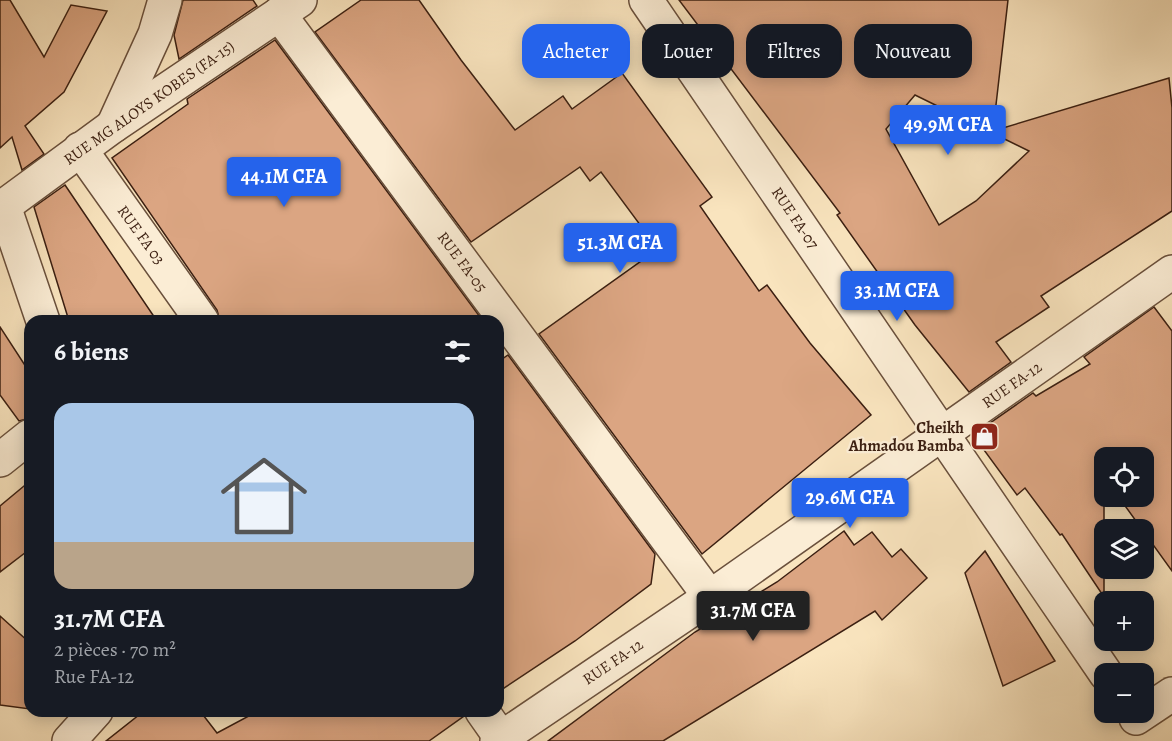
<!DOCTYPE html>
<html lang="fr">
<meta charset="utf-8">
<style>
:root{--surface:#171b24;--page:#20242c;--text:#f1f3f6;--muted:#9ea1a6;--line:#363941;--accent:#2563eb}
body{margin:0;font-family:Alegreya,serif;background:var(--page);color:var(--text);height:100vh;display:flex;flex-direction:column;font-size:22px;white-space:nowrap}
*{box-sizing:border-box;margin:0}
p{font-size:20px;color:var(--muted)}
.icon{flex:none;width:33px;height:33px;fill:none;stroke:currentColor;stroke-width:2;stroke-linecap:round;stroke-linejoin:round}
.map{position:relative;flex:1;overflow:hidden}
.details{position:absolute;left:24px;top:315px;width:480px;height:402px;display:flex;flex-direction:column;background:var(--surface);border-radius:18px;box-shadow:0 3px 15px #0003}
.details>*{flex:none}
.guide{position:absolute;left:522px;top:24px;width:560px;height:54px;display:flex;gap:12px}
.controls{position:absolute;left:1094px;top:447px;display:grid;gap:12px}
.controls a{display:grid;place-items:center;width:60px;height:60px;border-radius:12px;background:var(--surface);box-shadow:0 3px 15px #0003;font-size:30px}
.price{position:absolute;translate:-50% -51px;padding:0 14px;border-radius:6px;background:var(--accent);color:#fff;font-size:20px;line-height:39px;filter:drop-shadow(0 2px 3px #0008)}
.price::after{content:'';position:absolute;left:50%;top:36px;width:18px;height:14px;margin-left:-9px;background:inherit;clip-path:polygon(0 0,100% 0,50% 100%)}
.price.active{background:#222;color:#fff}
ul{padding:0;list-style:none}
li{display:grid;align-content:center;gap:12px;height:318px;padding:0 30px}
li+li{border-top:2px solid var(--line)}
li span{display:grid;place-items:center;height:186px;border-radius:18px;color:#555}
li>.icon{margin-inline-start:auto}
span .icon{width:108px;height:108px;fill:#fffc;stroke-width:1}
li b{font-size:26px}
h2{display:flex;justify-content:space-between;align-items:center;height:72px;padding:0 30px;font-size:26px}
.pill{padding:0 21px;border-radius:18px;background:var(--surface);box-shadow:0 3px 15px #0003;font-size:21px;line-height:54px}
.pill.active{background:var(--accent);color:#fff}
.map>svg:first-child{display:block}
</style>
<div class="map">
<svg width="1172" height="741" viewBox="0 0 1172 741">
<rect width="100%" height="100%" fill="#f9e4be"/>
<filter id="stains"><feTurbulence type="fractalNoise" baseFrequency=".00333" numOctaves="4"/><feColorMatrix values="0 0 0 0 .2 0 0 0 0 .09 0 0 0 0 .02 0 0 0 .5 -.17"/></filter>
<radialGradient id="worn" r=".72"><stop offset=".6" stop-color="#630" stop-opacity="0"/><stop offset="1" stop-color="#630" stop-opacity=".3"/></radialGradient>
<g fill="#dba582" stroke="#3b1f11" stroke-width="1.5" fill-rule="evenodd">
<path d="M 0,0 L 10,0 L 44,57 L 71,5 L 107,11 L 64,92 L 25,126 L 44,154 L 22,170 L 12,137 L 0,148 Z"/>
<path d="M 183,0 L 253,0 L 257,6 L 179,59 L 174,35 Z"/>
<path d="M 361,0 L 419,0 L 461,60 L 515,130 L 563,96 L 572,109 L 622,73 L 712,197 L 700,206 L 759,291 L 767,285 L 810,343 L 871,415 L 702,554 L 539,334 L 658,249 L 601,172 L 590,181 L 580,167 L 471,242 L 315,32 Z"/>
<path d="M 679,0 L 1008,0 L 993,131 L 1169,78 L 1172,108 L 1172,211 L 1041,296 L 1049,307 L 996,342 L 1011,362 L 969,392 L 915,325 L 837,215 L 840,213 ZM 915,95 L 1029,151 L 976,201 L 939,225 L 886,129 Z"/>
<path d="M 275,40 L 483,321 L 220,321 L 217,310 L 112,158 L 188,104 L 187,99 Z"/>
<path d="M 65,185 L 157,321 L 69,321 L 34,207 Z"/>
<path d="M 1154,307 L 1172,331 L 1172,571 L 1118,496 L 1143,496 L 1143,458 L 1104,458 L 1104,597 L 1062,534 L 1060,535 L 1025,488 L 1017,495 L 973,435 L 1033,393 L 1036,396 L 1090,364 L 1084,357 Z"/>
<path d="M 0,327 L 30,373 L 30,418 L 19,421 L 0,395 Z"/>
<path d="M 508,355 L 655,554 L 651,584 L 575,641 L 498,692 L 498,362 Z"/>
<path d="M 30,481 L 30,549 L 0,572 L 0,506 Z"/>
<path d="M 844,531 L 854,545 L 872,532 L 892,557 L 901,549 L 927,578 L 882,620 L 875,611 L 663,741 L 548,741 L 695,632 L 777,582 Z"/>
<path d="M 985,551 L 1055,661 L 1003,686 L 965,573 Z"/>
<path d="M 0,616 L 30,643 L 30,709 L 0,705 Z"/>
<path d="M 144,711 L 200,711 L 217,733 L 258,711 L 464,711 L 464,716 L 429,741 L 106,741 Z"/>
</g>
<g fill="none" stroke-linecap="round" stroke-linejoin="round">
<defs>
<g id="minor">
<path d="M 646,0 L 1106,674"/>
<path d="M 279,14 L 710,597"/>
<path d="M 113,126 L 155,34 L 165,0"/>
<path d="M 80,149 L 202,321"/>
<path d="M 4,206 L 43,321"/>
<path d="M 0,209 L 113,126 L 300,0"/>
<path d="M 0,460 L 30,436"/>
<path d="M 482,711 L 501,738"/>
<path d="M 1136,718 L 1172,694"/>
<path d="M 69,741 L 96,711"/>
<path d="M 497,741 L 710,597 L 1172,272"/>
</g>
</defs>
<use href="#minor" stroke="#6a503c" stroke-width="36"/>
<use href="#minor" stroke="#fbedd5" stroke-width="33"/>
</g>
<defs>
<symbol id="shop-square" viewBox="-11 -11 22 22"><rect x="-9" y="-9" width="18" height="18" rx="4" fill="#8f2418" stroke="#fbedd5"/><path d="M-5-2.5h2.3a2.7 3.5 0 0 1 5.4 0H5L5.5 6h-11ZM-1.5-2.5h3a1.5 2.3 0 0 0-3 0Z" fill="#fff"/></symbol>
</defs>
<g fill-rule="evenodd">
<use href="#shop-square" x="968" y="420" width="33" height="33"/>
</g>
<g text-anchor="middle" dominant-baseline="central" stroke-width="4.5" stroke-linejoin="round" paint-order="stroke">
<g font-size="16" fill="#3b1f11" stroke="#fbedd5">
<text transform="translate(149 103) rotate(-35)">RUE MG ALOYS KOBES (FA-15)</text>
<text transform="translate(795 218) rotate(56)">RUE FA-07</text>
<text transform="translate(141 235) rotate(54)">RUE FA 03</text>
<text transform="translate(462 262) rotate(53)">RUE FA-05</text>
<text transform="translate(1012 385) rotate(-35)">RUE FA-12</text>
<text transform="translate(613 662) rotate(-34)">RUE FA-12</text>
</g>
<g font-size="16" font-weight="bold" fill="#3b1f11" stroke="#fbedd5" text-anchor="end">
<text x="964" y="428">Cheikh<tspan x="964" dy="18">Ahmadou Bamba</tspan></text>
</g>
</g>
<rect width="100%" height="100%" filter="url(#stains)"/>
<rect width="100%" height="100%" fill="url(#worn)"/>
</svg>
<div class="controls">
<a><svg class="icon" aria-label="locate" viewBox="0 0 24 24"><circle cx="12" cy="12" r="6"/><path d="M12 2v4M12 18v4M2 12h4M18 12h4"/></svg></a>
<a><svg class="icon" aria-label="layers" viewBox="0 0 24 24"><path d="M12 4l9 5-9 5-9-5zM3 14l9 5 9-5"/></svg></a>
<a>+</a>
<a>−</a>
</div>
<b class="price" style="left:948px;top:156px">49.9M CFA</b>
<b class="price" style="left:284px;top:208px">44.1M CFA</b>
<b class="price" style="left:620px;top:274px">51.3M CFA</b>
<b class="price" style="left:897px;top:322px">33.1M CFA</b>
<b class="price" style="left:850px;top:529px">29.6M CFA</b>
<b class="price active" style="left:753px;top:642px">31.7M CFA</b>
<div class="guide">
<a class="pill active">Acheter</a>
<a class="pill">Louer</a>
<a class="pill">Filtres</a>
<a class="pill">Nouveau</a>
</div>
<section class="details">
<h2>6 biens<svg class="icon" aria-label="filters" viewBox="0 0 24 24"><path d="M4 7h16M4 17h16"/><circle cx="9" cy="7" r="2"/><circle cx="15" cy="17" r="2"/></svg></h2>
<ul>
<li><span style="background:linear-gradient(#a9c7e8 75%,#b9a48a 0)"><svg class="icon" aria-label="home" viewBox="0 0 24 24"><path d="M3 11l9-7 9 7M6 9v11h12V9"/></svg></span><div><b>31.7M CFA</b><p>2 pièces · 70 m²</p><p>Rue FA-12</p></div></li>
</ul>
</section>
</div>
